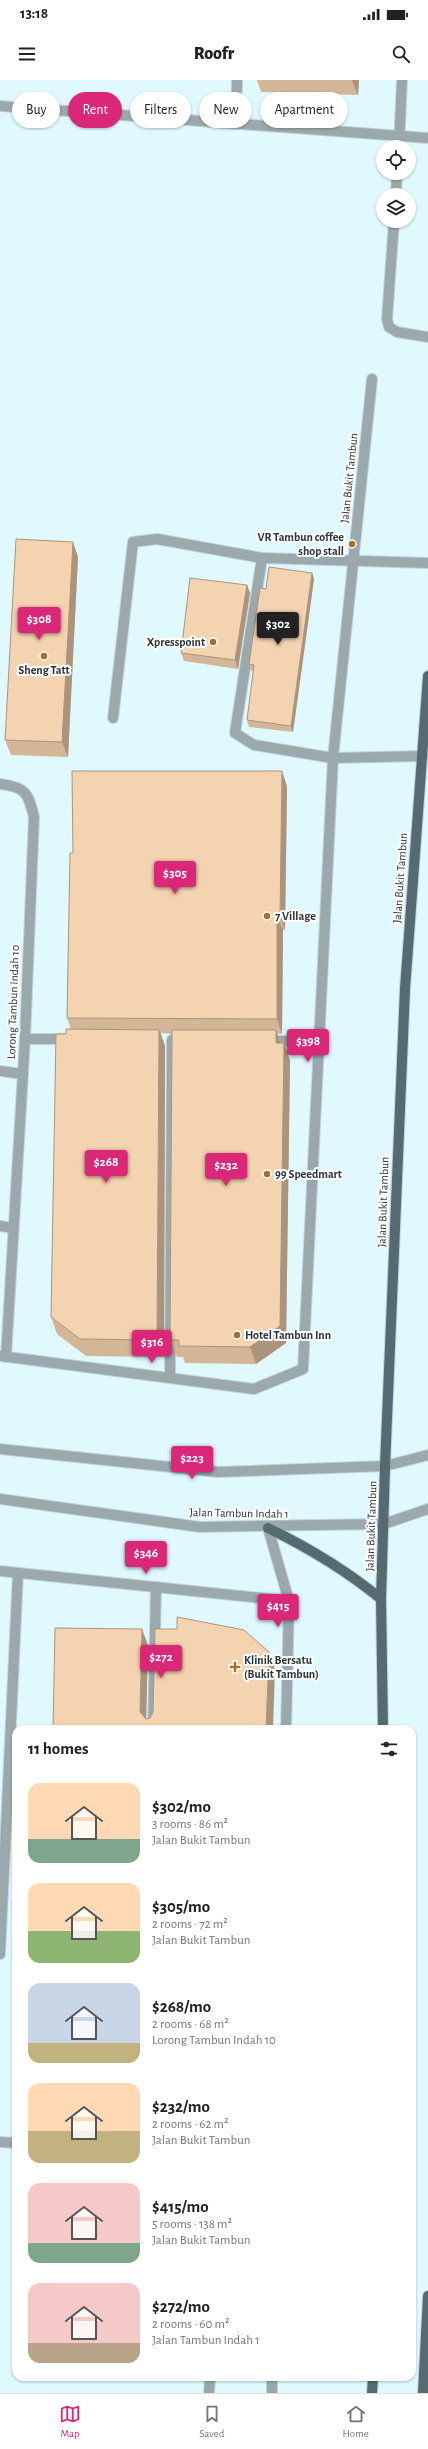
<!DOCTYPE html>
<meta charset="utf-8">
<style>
:root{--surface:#fff;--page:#f2f2f2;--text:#202124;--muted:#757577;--line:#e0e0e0;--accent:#db2777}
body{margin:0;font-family:"Alegreya Sans",sans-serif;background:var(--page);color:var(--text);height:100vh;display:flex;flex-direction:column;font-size:15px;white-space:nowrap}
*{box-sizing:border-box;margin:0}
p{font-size:13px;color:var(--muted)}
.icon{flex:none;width:22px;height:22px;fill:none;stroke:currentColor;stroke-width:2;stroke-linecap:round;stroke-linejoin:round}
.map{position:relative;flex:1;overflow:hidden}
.sheet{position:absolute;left:12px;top:1645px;width:404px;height:656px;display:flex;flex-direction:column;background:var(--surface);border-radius:12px;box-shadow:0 1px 3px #0004}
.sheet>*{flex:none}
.top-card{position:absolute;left:12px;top:12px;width:404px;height:36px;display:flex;gap:8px}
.buttons{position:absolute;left:376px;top:60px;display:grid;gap:8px}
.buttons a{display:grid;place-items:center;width:40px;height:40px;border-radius:50%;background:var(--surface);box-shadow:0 1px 3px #0004;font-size:20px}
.price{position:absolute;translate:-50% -34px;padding:0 9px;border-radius:4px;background:var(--accent);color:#fff;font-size:13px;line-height:26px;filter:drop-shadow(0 1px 2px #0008)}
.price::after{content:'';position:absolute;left:50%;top:24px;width:12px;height:9px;margin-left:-6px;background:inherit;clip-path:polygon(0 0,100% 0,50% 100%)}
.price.current{background:#222;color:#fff}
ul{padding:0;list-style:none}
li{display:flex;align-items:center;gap:12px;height:100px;padding:0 16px}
li span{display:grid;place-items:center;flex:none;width:112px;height:80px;border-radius:12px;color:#555}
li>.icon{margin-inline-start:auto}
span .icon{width:48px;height:48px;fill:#fffc;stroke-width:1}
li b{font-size:17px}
h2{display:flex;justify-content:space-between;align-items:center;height:48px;padding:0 16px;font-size:17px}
.tag{padding:0 14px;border-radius:18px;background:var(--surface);box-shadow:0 1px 3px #0004;font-size:14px;line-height:36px}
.tag.current{background:var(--accent);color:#fff}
.status{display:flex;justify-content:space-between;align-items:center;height:28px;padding:0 20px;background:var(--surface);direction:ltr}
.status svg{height:11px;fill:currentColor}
header{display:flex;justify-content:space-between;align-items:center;height:52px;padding:0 16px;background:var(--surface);font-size:18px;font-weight:800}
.tab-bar{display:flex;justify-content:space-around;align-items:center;height:56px;border-top:1px solid var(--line);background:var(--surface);font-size:11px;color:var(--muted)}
.tab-bar a{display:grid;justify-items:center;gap:2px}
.tab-bar .current{color:var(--accent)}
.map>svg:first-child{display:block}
</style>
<div class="status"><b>13:18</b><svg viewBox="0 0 49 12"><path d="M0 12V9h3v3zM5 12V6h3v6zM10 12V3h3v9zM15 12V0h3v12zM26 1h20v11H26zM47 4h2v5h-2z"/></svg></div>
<header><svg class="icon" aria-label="menu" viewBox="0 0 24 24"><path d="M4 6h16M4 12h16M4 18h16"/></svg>Roofr<svg class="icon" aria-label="search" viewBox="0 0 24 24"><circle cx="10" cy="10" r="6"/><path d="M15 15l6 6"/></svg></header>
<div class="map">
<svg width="428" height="2313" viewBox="0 0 428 2313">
<rect width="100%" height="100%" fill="#e0f8ff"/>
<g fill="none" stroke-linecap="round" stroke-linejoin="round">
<defs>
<g id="minor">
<path d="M 0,26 L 428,58"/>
<path d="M 236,43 L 237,0"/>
<path d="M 399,67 L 402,0"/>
<path d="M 396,115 L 397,93"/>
<path d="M 394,141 L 387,239 L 389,247 L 397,252 L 428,257"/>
<path d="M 113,638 L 133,462 L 157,459 L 262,478"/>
<path d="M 423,676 L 333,678 L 254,665 L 235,653 L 262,478 L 428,483"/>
<path d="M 0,704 C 25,707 28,712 34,737 L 25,959 L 6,1277"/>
<path d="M 25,959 L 69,959"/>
<path d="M 267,961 L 320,961"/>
<path d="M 0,991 L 23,994"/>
<path d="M 0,1146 L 13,1148"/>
<path d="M 0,1276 L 254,1309 L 303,1289 L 333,678 L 372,299"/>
<path d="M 170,1297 L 172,960"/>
<path d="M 0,1369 L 218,1392 L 385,1386 L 428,1375"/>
<path d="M 0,1419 L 200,1447 L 384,1444 L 428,1429"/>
<path d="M 268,1448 L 289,1521 L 286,1649"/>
<path d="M 0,1491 L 289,1521"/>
<path d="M 153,1649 L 156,1507"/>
<path d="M 0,1874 L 18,1493"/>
<path d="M 0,2062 L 16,2063"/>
<path d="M 209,2313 L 210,2298"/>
<path d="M 272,2313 L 272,2297"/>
</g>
<g id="major">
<path d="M 268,1448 C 309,1468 346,1490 381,1519"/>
<path d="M 383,1649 L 381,1519 L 385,1386 L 405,909 L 428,596"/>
<path d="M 372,2313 L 373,2297"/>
<path d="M 423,2313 L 428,2216"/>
</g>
</defs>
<use href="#minor" stroke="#bfd5db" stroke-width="12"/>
<use href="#major" stroke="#bfd5db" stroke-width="12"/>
<use href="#minor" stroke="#9ca9ac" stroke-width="10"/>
<use href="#major" stroke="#556b71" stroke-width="10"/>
</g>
<g fill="#d2b697">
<path d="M 257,0 L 359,0 L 358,15 L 261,12 Z"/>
<path d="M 78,477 L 68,677 L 11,675 L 5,660 Z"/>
<path d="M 312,493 L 314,499 L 293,652 L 249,647 L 247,640 L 254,591 L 251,591 L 249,584 Z"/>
<path d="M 247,505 L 250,513 L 238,589 L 184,581 L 181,573 Z"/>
<path d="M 287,706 L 285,850 L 283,850 L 282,954 L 277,954 L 281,963 L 290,980 L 286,1263 L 256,1284 L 185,1283 L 183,1277 L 177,1277 L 170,1260 L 172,954 L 161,953 L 165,966 L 164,1277 L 86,1276 L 57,1254 L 51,1237 L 66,954 L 71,949 L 67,938 L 73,773 Z"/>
</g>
<g fill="#ab947b">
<path d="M 352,0 L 359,0 L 358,15 Z"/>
<path d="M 73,462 L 78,477 L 68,677 L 62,662 Z"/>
<path d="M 312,493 L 314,499 L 293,652 L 291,646 Z"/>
<path d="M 247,505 L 250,513 L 238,589 L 235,580 Z"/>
<path d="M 282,691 L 287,706 L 285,850 L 280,835 Z"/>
<path d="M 277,835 L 283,850 L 282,954 L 277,939 Z"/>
<path d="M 159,950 L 165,966 L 164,1277 L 157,1260 Z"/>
<path d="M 276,950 L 282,967 L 276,963 Z"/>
<path d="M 284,963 L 290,980 L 286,1263 L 256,1284 L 250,1267 Z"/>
<path d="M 142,1549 L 148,1565 L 146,1649 L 140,1632 Z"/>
<path d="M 269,1572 L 275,1589 L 273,1649 L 266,1649 Z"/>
</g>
<g fill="#f4d4b0" stroke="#ab947b">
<path d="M 16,459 L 73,462 L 62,662 L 5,660 Z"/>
<path d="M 269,487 L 312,493 L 291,646 L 247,640 L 254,585 L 249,584 L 260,508 L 266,509 Z"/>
<path d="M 190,498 L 247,505 L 235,580 L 181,573 Z"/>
<path d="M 72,691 L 282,691 L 280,835 L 277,835 L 277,939 L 67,938 L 70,773 L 73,773 Z"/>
<path d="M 66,949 L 159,950 L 157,1260 L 80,1259 L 51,1237 L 56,954 L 66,954 Z"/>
<path d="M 172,950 L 276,950 L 276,963 L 284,963 L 280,1246 L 250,1267 L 179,1266 L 179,1260 L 170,1260 Z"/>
<path d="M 177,1537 L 244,1550 L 269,1572 L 266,1649 L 53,1649 L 55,1548 L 142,1549 L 140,1632 L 146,1639 L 150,1638 L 153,1632 L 155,1549 L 177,1549 Z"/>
</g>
<g fill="#a5712a" stroke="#fff" stroke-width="1.5">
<circle cx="352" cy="464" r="4"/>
<circle cx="213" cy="562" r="4"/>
<circle cx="44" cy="576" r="4"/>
<circle cx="267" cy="836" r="4"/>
<circle cx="267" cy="1094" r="4"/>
<circle cx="237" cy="1255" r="4"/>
<path d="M233 1581h4v4h4v4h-4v4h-4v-4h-4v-4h4z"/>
</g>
<g text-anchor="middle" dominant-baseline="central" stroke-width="4" stroke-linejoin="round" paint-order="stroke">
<g font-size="12" fill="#293437" stroke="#fff">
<text transform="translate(349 398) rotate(-84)">Jalan Bukit Tambun</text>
<text transform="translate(400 798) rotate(-86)">Jalan Bukit Tambun</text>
<text transform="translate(13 922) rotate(-88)">Lorong Tambun Indah 10</text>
<text transform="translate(383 1122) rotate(-88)">Jalan Bukit Tambun</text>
<text transform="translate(239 1433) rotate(1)">Jalan Tambun Indah 1</text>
<text transform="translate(371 1446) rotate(-88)">Jalan Bukit Tambun</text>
</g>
<g font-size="12" font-weight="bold" fill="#293437" stroke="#fff" text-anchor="start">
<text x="344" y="457" text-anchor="end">VR Tambun coffee<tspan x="344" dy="14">shop stall</tspan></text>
<text x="205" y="562" text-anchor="end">Xpresspoint</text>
<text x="44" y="590" text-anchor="middle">Sheng Tatt</text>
<text x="275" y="836">7 Village</text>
<text x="275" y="1094">99 Speedmart</text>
<text x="245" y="1255">Hotel Tambun Inn</text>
<text x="244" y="1580">Klinik Bersatu<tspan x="244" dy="14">(Bukit Tambun)</tspan></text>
</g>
</g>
</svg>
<div class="buttons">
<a><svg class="icon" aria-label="locate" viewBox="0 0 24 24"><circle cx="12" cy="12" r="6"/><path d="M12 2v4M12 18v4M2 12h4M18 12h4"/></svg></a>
<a><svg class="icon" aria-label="layers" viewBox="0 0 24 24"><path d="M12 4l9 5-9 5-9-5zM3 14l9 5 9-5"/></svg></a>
</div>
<b class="price" style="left:39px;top:561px">$308</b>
<b class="price current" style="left:278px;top:566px">$302</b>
<b class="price" style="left:175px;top:815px">$305</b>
<b class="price" style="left:308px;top:983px">$398</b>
<b class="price" style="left:106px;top:1104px">$268</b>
<b class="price" style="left:226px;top:1107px">$232</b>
<b class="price" style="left:152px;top:1284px">$316</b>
<b class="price" style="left:192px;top:1400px">$223</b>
<b class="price" style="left:146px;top:1495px">$346</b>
<b class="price" style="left:278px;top:1548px">$415</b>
<b class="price" style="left:161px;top:1599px">$272</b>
<div class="top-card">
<a class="tag">Buy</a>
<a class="tag current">Rent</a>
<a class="tag">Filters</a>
<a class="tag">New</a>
<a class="tag">Apartment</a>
</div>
<section class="sheet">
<h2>11 homes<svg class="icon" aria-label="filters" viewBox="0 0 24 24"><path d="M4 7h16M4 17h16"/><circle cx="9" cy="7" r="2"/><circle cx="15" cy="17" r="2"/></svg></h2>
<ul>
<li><span style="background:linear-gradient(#ffd9b3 70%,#7fa58c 0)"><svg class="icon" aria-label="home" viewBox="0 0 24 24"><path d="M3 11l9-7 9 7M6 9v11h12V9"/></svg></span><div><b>$302/mo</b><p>3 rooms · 86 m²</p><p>Jalan Bukit Tambun</p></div></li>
<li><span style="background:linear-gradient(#ffd9b3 60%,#8fb573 0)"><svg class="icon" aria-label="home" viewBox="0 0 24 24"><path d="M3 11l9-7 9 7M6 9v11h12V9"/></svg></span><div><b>$305/mo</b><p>2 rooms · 72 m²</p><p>Jalan Bukit Tambun</p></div></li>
<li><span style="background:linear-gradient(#c9d6e8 75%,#c2b280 0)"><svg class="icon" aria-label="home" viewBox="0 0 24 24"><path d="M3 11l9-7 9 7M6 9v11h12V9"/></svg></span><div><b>$268/mo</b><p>2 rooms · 68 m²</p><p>Lorong Tambun Indah 10</p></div></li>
<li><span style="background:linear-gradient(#ffd9b3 60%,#c2b280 0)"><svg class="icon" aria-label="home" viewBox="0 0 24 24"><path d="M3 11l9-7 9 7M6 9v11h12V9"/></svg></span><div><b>$232/mo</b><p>2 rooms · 62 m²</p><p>Jalan Bukit Tambun</p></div></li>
<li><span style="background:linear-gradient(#f6c9c9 75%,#7fa58c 0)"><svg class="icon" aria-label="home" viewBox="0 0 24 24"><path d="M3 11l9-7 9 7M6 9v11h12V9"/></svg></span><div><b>$415/mo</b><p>5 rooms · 138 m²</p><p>Jalan Bukit Tambun</p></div></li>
<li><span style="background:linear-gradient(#f6c9c9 75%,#b9a48a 0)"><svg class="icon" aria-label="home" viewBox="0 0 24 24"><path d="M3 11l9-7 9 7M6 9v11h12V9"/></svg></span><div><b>$272/mo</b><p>2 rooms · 60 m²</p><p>Jalan Tambun Indah 1</p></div></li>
</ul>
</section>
</div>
<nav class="tab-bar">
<a class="current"><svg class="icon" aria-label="map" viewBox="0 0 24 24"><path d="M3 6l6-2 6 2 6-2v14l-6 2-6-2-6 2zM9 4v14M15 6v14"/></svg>Map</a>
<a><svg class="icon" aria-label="saved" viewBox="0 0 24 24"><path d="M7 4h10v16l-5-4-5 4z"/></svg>Saved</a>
<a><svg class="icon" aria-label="home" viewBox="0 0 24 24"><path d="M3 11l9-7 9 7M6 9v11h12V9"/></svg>Home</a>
</nav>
